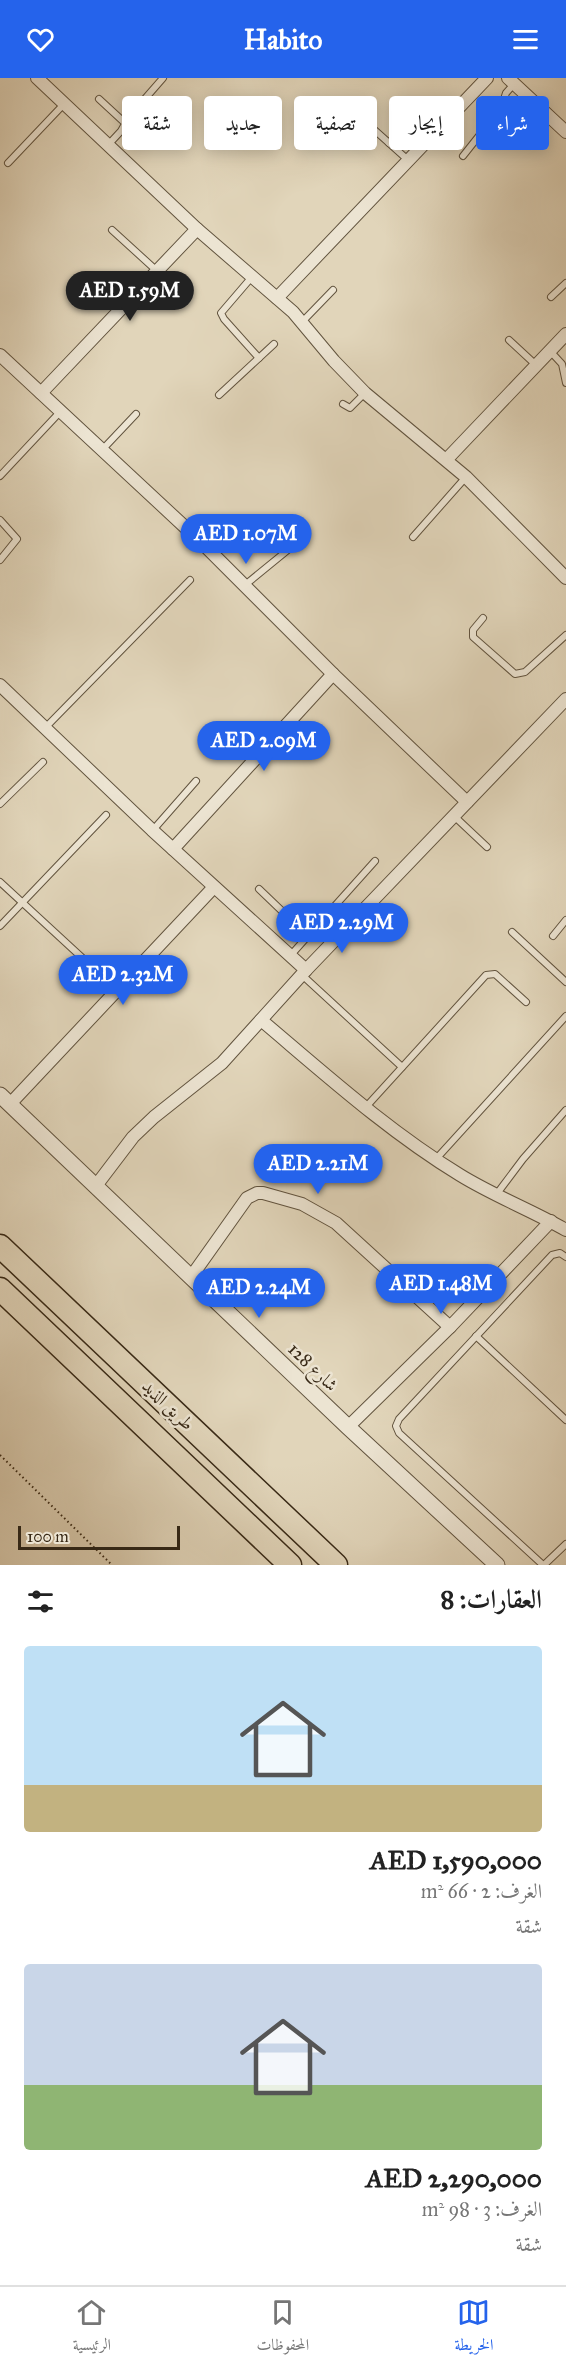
<!DOCTYPE html>
<html lang="ar">
<meta charset="utf-8">
<style>
:root{--surface:#fff;--page:#f2f2f2;--text:#222;--muted:#767676;--line:#e0e0e0;--accent:#2563eb}
body{margin:0;font-family:"IM FELL Great Primer",Amiri,serif;background:var(--page);color:var(--text);direction:rtl;height:100vh;display:flex;flex-direction:column;font-size:22px;white-space:nowrap}
*{box-sizing:border-box;margin:0}
p{font-size:20px;color:var(--muted)}
.icon{flex:none;width:33px;height:33px;fill:none;stroke:currentColor;stroke-width:2;stroke-linecap:round;stroke-linejoin:round}
.map{position:relative;height:1487px;overflow:hidden;direction:ltr}
.sheet{display:flex;flex-direction:column;background:var(--surface);flex:1}
.sheet>*{flex:none}
.banner{position:absolute;left:18px;top:18px;width:531px;height:54px;direction:rtl;display:flex;gap:12px}
.scale{position:absolute;left:18px;bottom:15px;width:162px;box-sizing:border-box;padding-left:6px;border:3px solid #382916;border-top:0;font-size:16px;line-height:21px;white-space:nowrap;color:#382916;-webkit-text-stroke:4px #ece4d2;paint-order:stroke}
.price{position:absolute;translate:-50% -51px;padding:0 14px;border-radius:21px;background:var(--accent);color:#fff;font-size:20px;line-height:39px;filter:drop-shadow(0 2px 3px #0008)}
.price::after{content:'';position:absolute;left:50%;top:36px;width:18px;height:14px;margin-left:-9px;background:inherit;clip-path:polygon(0 0,100% 0,50% 100%)}
.price.on{background:#222;color:#fff}
ul{padding:0;list-style:none}
li{display:grid;align-content:center;gap:12px;height:318px;padding:0 24px}
li span{display:grid;place-items:center;height:186px;border-radius:6px;color:#555}
li>.icon{margin-inline-start:auto}
span .icon{width:108px;height:108px;fill:#fffc;stroke-width:1}
li b{font-size:26px}
h2{display:flex;justify-content:space-between;align-items:center;height:72px;padding:0 24px;font-size:26px}
.chip{padding:0 21px;border-radius:6px;background:var(--surface);box-shadow:0 3px 15px #0003;font-size:21px;line-height:54px}
.chip.on{background:var(--accent);color:#fff}
header{display:flex;justify-content:space-between;align-items:center;height:78px;padding:0 24px;background:var(--accent);color:#fff;font-size:27px;font-weight:700}
.tab-bar{display:flex;justify-content:space-around;align-items:center;height:84px;border-top:2px solid var(--line);background:var(--surface);font-size:16px;color:var(--muted)}
.tab-bar a{display:grid;justify-items:center;gap:3px}
.tab-bar .on{color:var(--accent)}
.map>svg:first-child{display:block}
</style>
<header><svg class="icon" aria-label="menu" viewBox="0 0 24 24"><path d="M4 6h16M4 12h16M4 18h16"/></svg>Habito<svg class="icon" aria-label="heart" viewBox="0 0 24 24"><path d="M12 20l-8-8c-3-5 5-10 8-4 3-6 11-1 8 4z"/></svg></header>
<div class="map">
<svg width="566" height="1487" viewBox="0 0 566 1487">
<rect width="100%" height="100%" fill="#e1d5ba"/>
<filter id="stains"><feTurbulence type="fractalNoise" baseFrequency=".00333" numOctaves="4"/><feColorMatrix values="0 0 0 0 .2 0 0 0 0 .09 0 0 0 0 .02 0 0 0 .5 -.17"/></filter>
<radialGradient id="worn" r=".72"><stop offset=".6" stop-color="#630" stop-opacity="0"/><stop offset="1" stop-color="#630" stop-opacity=".3"/></radialGradient>
<g fill="none" stroke-linecap="round" stroke-linejoin="round">
<defs>
<g id="service">
<path d="M 99,21 L 125,45"/>
<path d="M 360,39 L 408,82"/>
<path d="M 389,65 L 405,47"/>
<path d="M 108,67 L 121,53 L 129,39 L 163,0"/>
<path d="M 463,78 L 501,30 L 506,15 L 514,6"/>
<path d="M 8,85 L 64,26"/>
<path d="M 112,152 L 157,193"/>
<path d="M 251,200 L 221,235 L 224,241 L 259,280"/>
<path d="M 551,219 L 566,205"/>
<path d="M 302,244 L 333,212"/>
<path d="M 509,262 L 536,287"/>
<path d="M 550,273 L 562,286 L 566,305"/>
<path d="M 219,317 L 274,266"/>
<path d="M 343,326 L 350,330 L 365,315"/>
<path d="M 102,372 L 136,336"/>
<path d="M 0,398 L 60,334"/>
<path d="M 0,442 L 17,461 L 0,482"/>
<path d="M 413,459 L 466,399"/>
<path d="M 245,507 L 294,467"/>
<path d="M 483,540 L 473,552 L 473,559 L 515,596 L 525,594 L 566,557"/>
<path d="M 45,650 L 190,502"/>
<path d="M 0,726 L 43,684"/>
<path d="M 454,738 L 487,769"/>
<path d="M 153,752 L 196,703"/>
<path d="M 0,804 L 102,898"/>
<path d="M 259,811 L 308,858"/>
<path d="M 0,848 L 106,737"/>
<path d="M 512,854 L 566,904"/>
<path d="M 553,858 L 566,842"/>
<path d="M 290,878 L 375,783"/>
<path d="M 302,897 L 402,989"/>
<path d="M 365,1030 L 486,897 L 495,896 L 526,924"/>
<path d="M 436,1081 L 566,938"/>
<path d="M 496,1117 L 523,1081 L 566,1032"/>
<path d="M 476,1258 L 566,1342"/>
<path d="M 543,1487 L 399,1355 L 396,1348 L 399,1341 L 552,1177 L 560,1175 L 566,1179"/>
<path d="M 544,1487 L 566,1466"/>
</g>
<g id="minor">
<path d="M 37,0 L 197,151 L 293,234 L 334,283 L 365,315 L 466,399 L 566,500"/>
<path d="M 508,0 L 566,54"/>
<path d="M 277,220 L 487,0"/>
<path d="M 0,277 L 200,463 L 333,596 L 467,724"/>
<path d="M 41,315 L 197,151"/>
<path d="M 447,381 L 566,256"/>
<path d="M 0,607 L 152,752 L 306,892"/>
<path d="M 173,771 L 333,596"/>
<path d="M 261,942 C 325,996 388,1053 460,1097 C 494,1118 531,1132 566,1152"/>
<path d="M 10,1026 L 214,809"/>
<path d="M 95,1109 L 133,1059 L 154,1039 L 222,985 L 306,892 L 566,621"/>
<path d="M 191,1199 L 247,1120 L 257,1115 L 263,1115 L 302,1126 L 336,1145 L 450,1249"/>
<path d="M 348,1349 L 450,1249 L 551,1143"/>
</g>
<path id="tertiary" d="M 0,1017 L 348,1349 L 497,1487"/>
<g id="motorway">
<path d="M 0,1168 L 336,1487"/>
<path d="M 0,1211 L 290,1487"/>
</g>
</defs>
<use href="#service" stroke="#62543f" stroke-width="8"/>
<use href="#minor" stroke="#62543f" stroke-width="14"/>
<use href="#tertiary" stroke="#62543f" stroke-width="17"/>
<use href="#motorway" stroke="#382916" stroke-width="25"/>
<path stroke="#382916" stroke-width="2" stroke-dasharray="1.5 3" stroke-linecap="butt" d="M 0,1377 L 112,1487"/>
<use href="#service" stroke="#ece4d2" stroke-width="6"/>
<use href="#minor" stroke="#ece4d2" stroke-width="12"/>
<use href="#tertiary" stroke="#ece4d2" stroke-width="15"/>
<use href="#motorway" stroke="#e1d5ba" stroke-width="22"/>
</g>
<g text-anchor="middle" dominant-baseline="central" stroke-width="5" stroke-linejoin="round" paint-order="stroke">
<g font-size="18" fill="#382916" stroke="#ece4d2">
<text transform="translate(313 1289) rotate(44)">شارع 128</text>
<text transform="translate(168 1327) rotate(44)">طريق الذيد</text>
</g>
</g>
<rect width="100%" height="100%" filter="url(#stains)"/>
<rect width="100%" height="100%" fill="url(#worn)"/>
</svg>
<div class="scale">100 m</div>
<b class="price on" style="left:130px;top:244px">AED 1.59M</b>
<b class="price" style="left:246px;top:487px">AED 1.07M</b>
<b class="price" style="left:264px;top:694px">AED 2.09M</b>
<b class="price" style="left:342px;top:876px">AED 2.29M</b>
<b class="price" style="left:123px;top:928px">AED 2.32M</b>
<b class="price" style="left:318px;top:1117px">AED 2.21M</b>
<b class="price" style="left:441px;top:1237px">AED 1.48M</b>
<b class="price" style="left:259px;top:1241px">AED 2.24M</b>
<div class="banner">
<a class="chip on">شراء</a>
<a class="chip">إيجار</a>
<a class="chip">تصفية</a>
<a class="chip">جديد</a>
<a class="chip">شقة</a>
</div>
</div>
<section class="sheet">
<h2>العقارات: 8<svg class="icon" aria-label="filters" viewBox="0 0 24 24"><path d="M4 7h16M4 17h16"/><circle cx="9" cy="7" r="2"/><circle cx="15" cy="17" r="2"/></svg></h2>
<ul>
<li><span style="background:linear-gradient(#bfe0f5 75%,#c2b280 0)"><svg class="icon" aria-label="home" viewBox="0 0 24 24"><path d="M3 11l9-7 9 7M6 9v11h12V9"/></svg></span><div><b>AED 1,590,000</b><p>الغرف: 2 · 66 m²</p><p>شقة</p></div></li>
<li><span style="background:linear-gradient(#c9d6e8 65%,#8fb573 0)"><svg class="icon" aria-label="home" viewBox="0 0 24 24"><path d="M3 11l9-7 9 7M6 9v11h12V9"/></svg></span><div><b>AED 2,290,000</b><p>الغرف: 3 · 98 m²</p><p>شقة</p></div></li>
</ul>
</section>
<nav class="tab-bar">
<a class="on"><svg class="icon" aria-label="map" viewBox="0 0 24 24"><path d="M3 6l6-2 6 2 6-2v14l-6 2-6-2-6 2zM9 4v14M15 6v14"/></svg>الخريطة</a>
<a><svg class="icon" aria-label="saved" viewBox="0 0 24 24"><path d="M7 4h10v16l-5-4-5 4z"/></svg>المحفوظات</a>
<a><svg class="icon" aria-label="home" viewBox="0 0 24 24"><path d="M3 11l9-7 9 7M6 9v11h12V9"/></svg>الرئيسية</a>
</nav>
